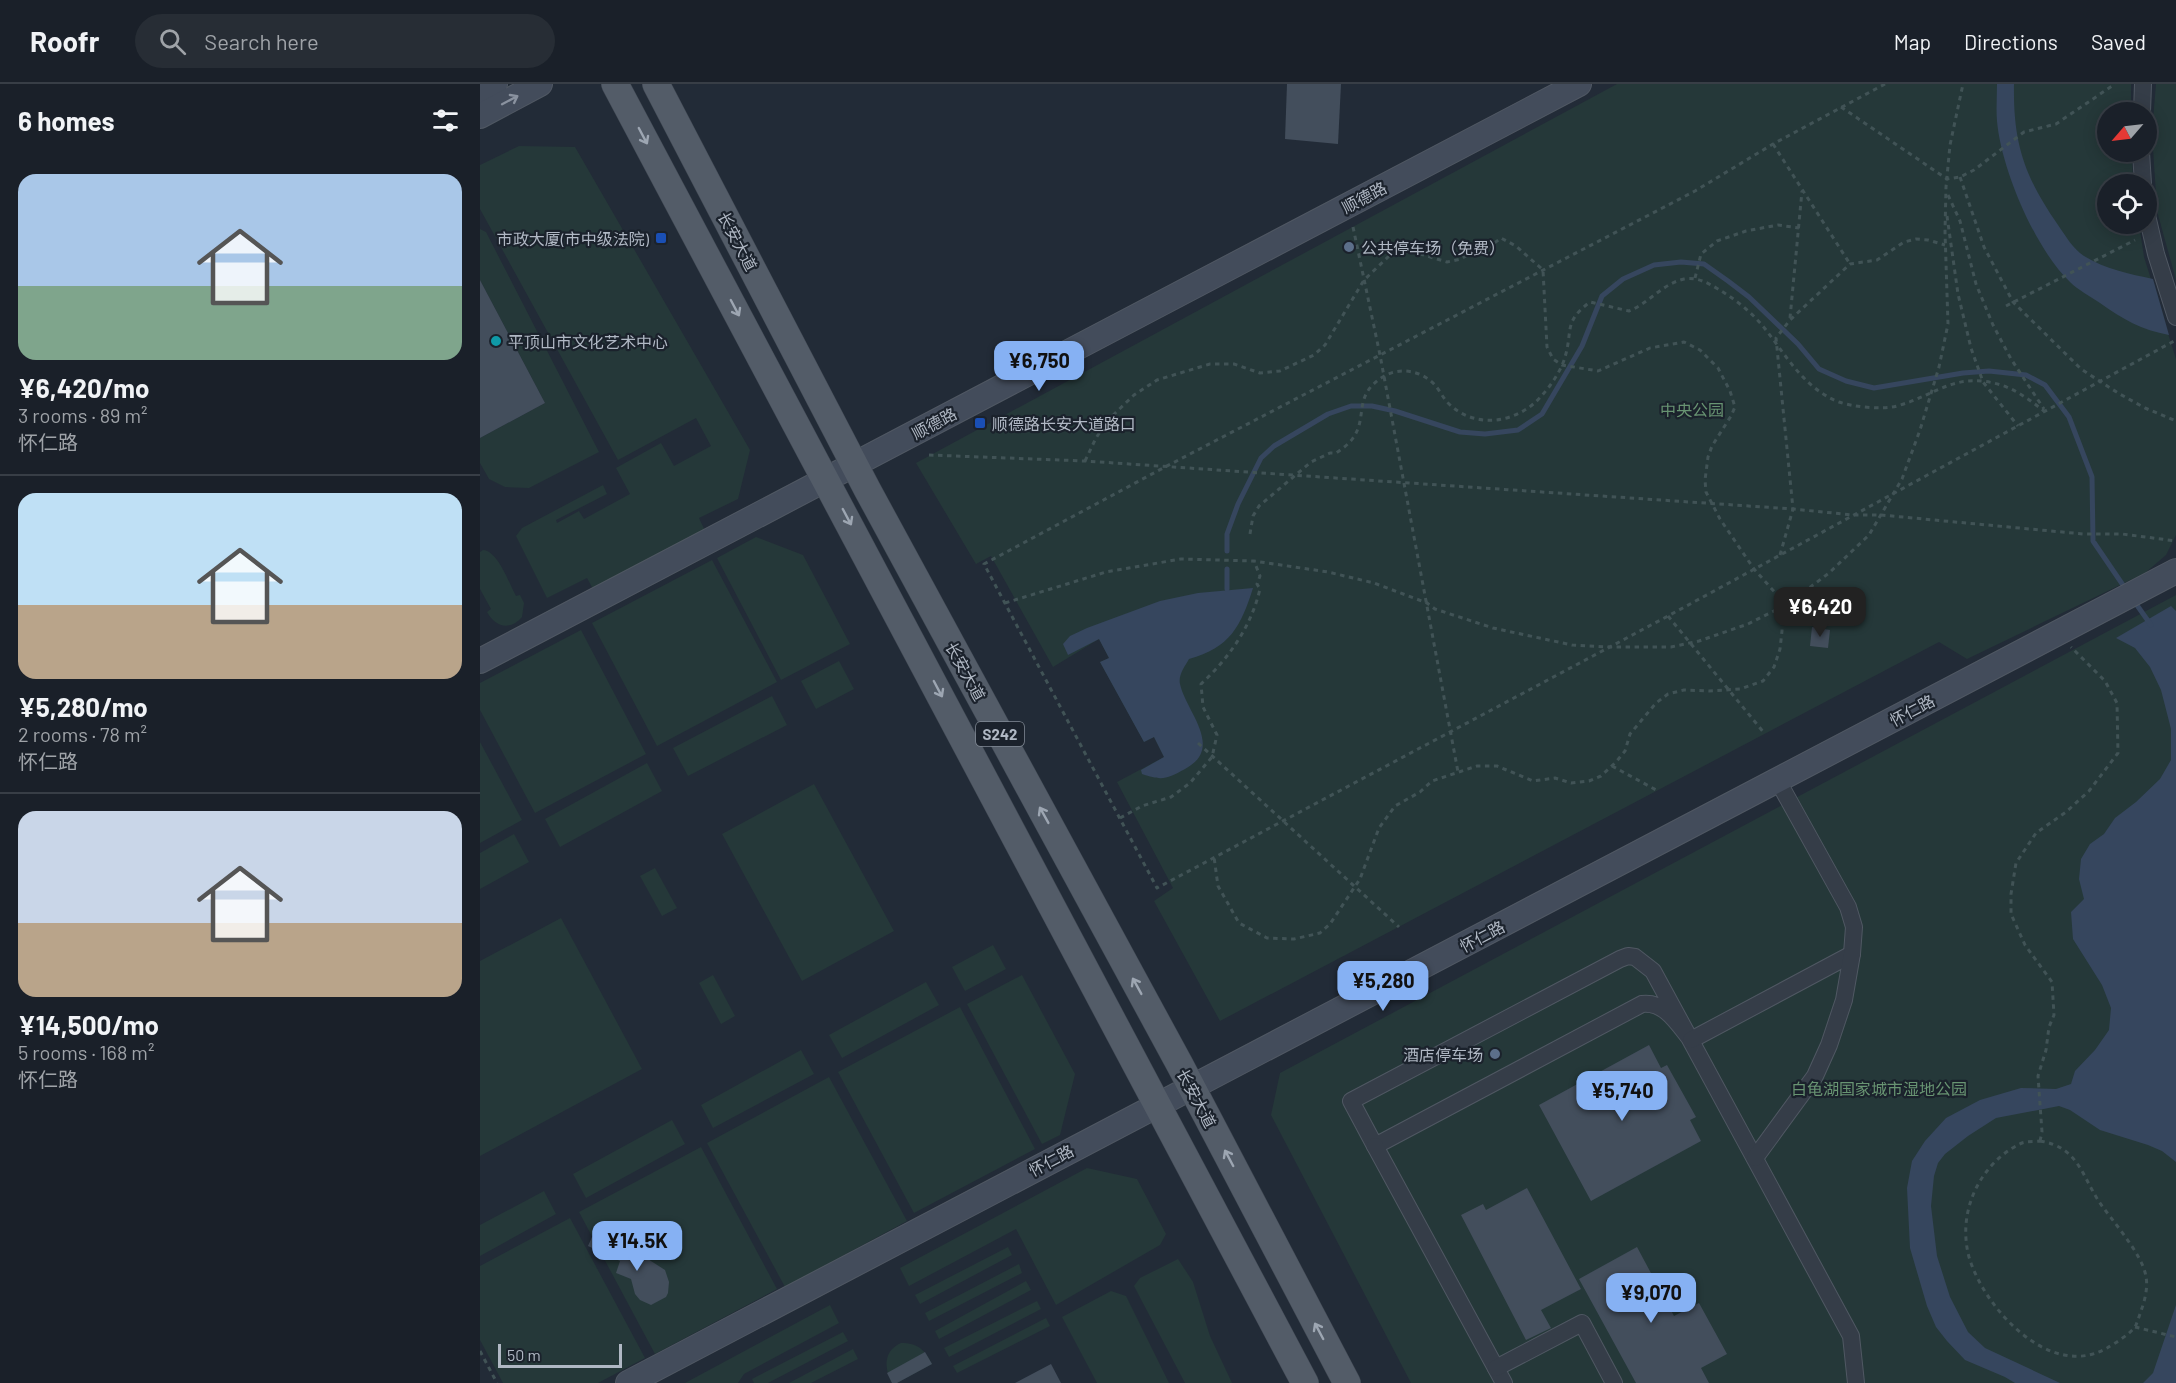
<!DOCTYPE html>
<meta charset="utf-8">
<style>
:root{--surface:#1a2029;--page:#272d35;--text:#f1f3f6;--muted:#9fa3a8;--line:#383e46;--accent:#86b1f3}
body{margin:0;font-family:Barlow,"Noto Sans SC",sans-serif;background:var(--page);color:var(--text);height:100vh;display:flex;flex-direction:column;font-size:22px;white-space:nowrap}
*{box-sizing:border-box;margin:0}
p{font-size:20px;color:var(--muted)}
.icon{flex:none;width:33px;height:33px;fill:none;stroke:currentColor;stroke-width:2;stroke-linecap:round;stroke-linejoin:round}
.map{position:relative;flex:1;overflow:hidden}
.sheet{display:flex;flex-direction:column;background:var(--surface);width:480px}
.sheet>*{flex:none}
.needle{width:39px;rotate:242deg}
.buttons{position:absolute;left:1617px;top:18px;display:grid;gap:12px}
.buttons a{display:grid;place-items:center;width:60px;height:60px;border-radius:50%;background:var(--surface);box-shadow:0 3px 15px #0003,0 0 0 2px var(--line);font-size:30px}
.scale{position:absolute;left:18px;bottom:15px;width:124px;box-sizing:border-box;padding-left:6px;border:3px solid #b0b8c4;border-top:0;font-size:16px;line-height:21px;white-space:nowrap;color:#b0b8c4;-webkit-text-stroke:4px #1b222c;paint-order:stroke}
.price{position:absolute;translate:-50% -51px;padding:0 14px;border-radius:12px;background:var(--accent);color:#111;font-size:20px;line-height:39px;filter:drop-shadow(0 2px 3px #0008)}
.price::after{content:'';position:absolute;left:50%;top:36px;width:18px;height:14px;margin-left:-9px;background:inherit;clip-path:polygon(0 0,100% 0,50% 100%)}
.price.current{background:#222;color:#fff}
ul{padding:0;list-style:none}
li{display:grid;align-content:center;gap:12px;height:318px;padding:0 18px}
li+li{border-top:2px solid var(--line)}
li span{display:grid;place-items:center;height:186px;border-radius:18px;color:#555}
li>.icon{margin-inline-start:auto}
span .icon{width:108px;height:108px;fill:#fffc;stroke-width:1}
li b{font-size:26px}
h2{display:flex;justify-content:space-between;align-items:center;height:72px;padding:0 18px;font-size:26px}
header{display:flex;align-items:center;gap:36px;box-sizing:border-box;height:84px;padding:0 30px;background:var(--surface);border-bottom:2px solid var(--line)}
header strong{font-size:28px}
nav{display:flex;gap:33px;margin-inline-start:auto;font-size:21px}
.search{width:420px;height:54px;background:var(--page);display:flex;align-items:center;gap:15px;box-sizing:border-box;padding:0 21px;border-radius:33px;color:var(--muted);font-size:22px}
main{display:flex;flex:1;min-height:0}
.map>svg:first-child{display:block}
</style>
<header>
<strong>Roofr</strong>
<div class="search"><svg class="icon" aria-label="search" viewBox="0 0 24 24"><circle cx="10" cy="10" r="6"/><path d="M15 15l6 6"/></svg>Search here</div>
<nav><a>Map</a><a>Directions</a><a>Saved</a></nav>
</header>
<main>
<section class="sheet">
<h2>6 homes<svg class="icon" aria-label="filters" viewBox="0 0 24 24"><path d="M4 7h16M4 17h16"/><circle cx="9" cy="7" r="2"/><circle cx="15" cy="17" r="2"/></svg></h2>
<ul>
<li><span style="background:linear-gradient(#a9c7e8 60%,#7fa58c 0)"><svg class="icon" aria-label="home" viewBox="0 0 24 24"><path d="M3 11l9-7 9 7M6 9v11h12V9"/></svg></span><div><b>¥6,420/mo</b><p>3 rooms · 89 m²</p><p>怀仁路</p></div></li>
<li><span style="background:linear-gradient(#bfe0f5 60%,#b9a48a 0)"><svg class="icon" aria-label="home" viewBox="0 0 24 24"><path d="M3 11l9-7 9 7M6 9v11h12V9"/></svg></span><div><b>¥5,280/mo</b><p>2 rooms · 78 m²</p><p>怀仁路</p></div></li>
<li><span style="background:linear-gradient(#c9d6e8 60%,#b9a48a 0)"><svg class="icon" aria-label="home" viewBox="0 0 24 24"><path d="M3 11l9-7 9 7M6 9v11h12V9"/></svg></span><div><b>¥14,500/mo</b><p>5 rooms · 168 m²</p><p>怀仁路</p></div></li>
</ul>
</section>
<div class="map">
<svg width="1696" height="1299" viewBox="0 0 1696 1299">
<rect width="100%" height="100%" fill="#222b37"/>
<g fill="#253839">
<path d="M 1137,0 L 1651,0 L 1651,28 L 1628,28 L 1628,68 L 1652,68 L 1653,100 L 1628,100 L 1628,140 L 1659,140 L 1664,173 L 1696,275 L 1696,451 L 1686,471 L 1665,489 L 1487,575 L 1459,558 L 740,937 L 674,817 L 693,804 L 637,698 L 684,673 L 674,653 L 664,658 L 620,578 L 629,574 L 619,555 L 573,583 L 511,472 L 496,480 L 436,379 Z"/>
<path d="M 1676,0 L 1696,0 L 1696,196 L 1677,127 L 1672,48 Z"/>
<path d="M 39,62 L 95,63 L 270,366 L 258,415 L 219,434 L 226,449 L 113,505 L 107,494 L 67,514 L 36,452 L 42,444 L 123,401 L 127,410 L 76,436 L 77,439 L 99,427 L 104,435 L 150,410 L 136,384 L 181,359 L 194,382 L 231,362 L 216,334 L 138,376 L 0,125 L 0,81 Z"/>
<path d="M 0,145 L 6,148 L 119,368 L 49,404 L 25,403 L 9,395 L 0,379 L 0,354 L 65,319 L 0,196 Z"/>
<path d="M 276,453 L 323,471 L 370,560 L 301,596 L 237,474 Z"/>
<path d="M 3,466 C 18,467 29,499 36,512 L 40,511 L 44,519 L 42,533 C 30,547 15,543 7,528 L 11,525 L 0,505 L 0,468 Z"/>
<path d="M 232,476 L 297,598 L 177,662 L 112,539 Z"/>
<path d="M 1696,511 L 1696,1299 L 931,1299 L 791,1031 L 800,989 Z"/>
<path d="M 101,546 L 166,670 L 55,729 L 0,626 L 0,599 Z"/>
<path d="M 359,577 L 374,605 L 336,625 L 321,597 Z"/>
<path d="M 292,612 L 307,641 L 208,692 L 193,664 Z"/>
<path d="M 0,658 L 42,736 L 0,759 Z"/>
<path d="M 167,679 L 182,707 L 80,763 L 65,735 Z"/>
<path d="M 334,700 L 414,847 L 322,897 L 242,750 Z"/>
<path d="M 34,750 L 49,778 L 0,805 L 0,769 Z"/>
<path d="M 175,784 L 197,824 L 182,832 L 160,792 Z"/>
<path d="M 81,834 L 162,985 L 0,1072 L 0,877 Z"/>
<path d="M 513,861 L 526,885 L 485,907 L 472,883 Z"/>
<path d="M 233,891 L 255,932 L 241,940 L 219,899 Z"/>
<path d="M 542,891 L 595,990 L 580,1051 L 562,1060 L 487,920 Z"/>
<path d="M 446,898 L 459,921 L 362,974 L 349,951 Z"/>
<path d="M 480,923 L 555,1065 L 434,1129 L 358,988 Z"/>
<path d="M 321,966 L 334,990 L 233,1044 L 221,1021 Z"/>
<path d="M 349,993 L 427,1137 L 305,1203 L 227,1059 Z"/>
<path d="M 192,1036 L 205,1060 L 106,1114 L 93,1090 Z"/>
<path d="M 221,1063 L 297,1205 L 175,1270 L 99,1128 Z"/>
<path d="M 607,1084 L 657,1095 L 686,1150 L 680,1161 L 576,1221 L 536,1145 L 429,1202 L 420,1184 Z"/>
<path d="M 64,1107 L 76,1130 L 0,1172 L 0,1141 Z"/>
<path d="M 90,1134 L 165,1274 L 118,1299 L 23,1299 L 0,1256 L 0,1182 Z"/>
<path d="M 528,1163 L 532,1171 L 440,1220 L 435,1211 Z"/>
<path d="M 698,1175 L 713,1198 L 730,1252 L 752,1299 L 705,1299 L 654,1202 L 660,1194 Z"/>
<path d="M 539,1180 L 542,1189 L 449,1237 L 445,1229 Z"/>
<path d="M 546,1197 L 551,1206 L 459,1255 L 455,1247 Z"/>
<path d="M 631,1207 L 646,1212 L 689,1299 L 617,1299 L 582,1233 Z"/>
<path d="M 557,1217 L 561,1225 L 469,1273 L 464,1264 Z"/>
<path d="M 350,1221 L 359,1239 L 264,1290 L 258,1299 L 205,1299 Z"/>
<path d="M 566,1234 L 570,1242 L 477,1289 L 473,1282 Z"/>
<path d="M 363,1248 L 368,1257 L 288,1299 L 274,1299 L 272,1295 Z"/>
<path d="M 421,1259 C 438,1259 445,1266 452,1280 L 417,1299 L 412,1299 C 404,1284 403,1267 421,1259 Z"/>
<path d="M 373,1265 L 378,1275 L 331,1299 L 309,1299 Z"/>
</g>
<g fill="#36465e">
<path d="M 1517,0 L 1534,0 C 1533,59 1544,92 1578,141 C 1585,151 1593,165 1604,172 C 1625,185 1650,190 1673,195 L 1689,251 C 1662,246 1642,235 1620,219 C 1610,212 1598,206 1590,198 C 1555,165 1521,84 1517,37 C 1516,25 1517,12 1517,0 Z"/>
<path d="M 773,504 C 761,542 750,564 709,575 C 705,582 698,591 700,600 C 706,628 745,663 705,685 C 687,695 682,697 662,690 L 661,686 L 684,673 L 674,653 L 664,658 L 620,578 L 629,574 L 619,555 L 588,571 L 583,560 L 590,552 L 607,544 L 680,517 L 718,509 Z"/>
<path d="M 1691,522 L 1696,527 L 1696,1078 L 1682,1067 L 1668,1061 L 1620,1046 L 1590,1026 L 1579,1022 L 1516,1034 L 1488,1052 L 1465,1070 L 1458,1079 L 1454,1092 L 1451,1122 L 1457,1172 L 1470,1213 L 1488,1248 L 1505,1264 L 1580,1299 L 1535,1299 L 1525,1293 L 1485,1276 L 1467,1257 L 1456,1243 L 1447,1222 L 1430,1164 L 1427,1104 L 1432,1077 L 1445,1057 L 1466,1034 L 1500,1016 L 1541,1004 L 1576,1005 L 1591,1000 L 1595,987 L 1615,966 L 1629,946 L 1631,924 L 1622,901 L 1593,855 L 1591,828 L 1604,815 L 1599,795 L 1601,775 L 1610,760 L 1624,750 L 1635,734 L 1656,718 L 1680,695 L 1691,676 L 1691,645 L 1681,606 L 1670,583 L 1655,564 L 1636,554 Z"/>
<path d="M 1696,1221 L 1696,1299 L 1663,1299 L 1673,1289 Z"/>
</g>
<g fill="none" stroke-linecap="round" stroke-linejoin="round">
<g stroke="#36465e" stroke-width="5">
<path d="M 747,467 L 747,450 L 758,420 L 781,374 L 794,362 L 848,330 L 871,322 L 892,322 L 915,327 L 980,348 L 1005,350 L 1038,346 L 1062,330 L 1102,262 L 1122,212 L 1143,195 L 1174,181 L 1201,178 L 1224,180 L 1248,197 L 1269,213 L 1318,260 L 1339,285 L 1366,297 L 1394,304 L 1483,289 L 1509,287 L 1546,291 L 1565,301 L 1589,333 L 1612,393 L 1613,457 L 1647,507"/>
<path d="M 747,505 L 747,485"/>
<path d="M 1654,517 L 1671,541"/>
</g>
</g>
<g fill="#434e5c">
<path d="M 807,0 L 861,0 L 858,60 L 805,55 Z"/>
<path d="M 0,196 L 65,319 L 0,354 Z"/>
<path d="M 1332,543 L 1350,546 L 1348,564 L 1330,562 Z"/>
<path d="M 1169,961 L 1181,984 L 1187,981 L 1216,1033 L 1210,1036 L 1221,1057 L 1111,1117 L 1059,1021 Z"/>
<path d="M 1047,1104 L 1101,1205 L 1061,1226 L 1071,1244 L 1046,1256 L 981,1131 L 1003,1120 L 1006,1126 Z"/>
<path d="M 112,1153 L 160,1170 L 185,1186 L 189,1198 L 188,1209 L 186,1213 L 171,1221 L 160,1216 L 155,1210 L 151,1195 L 136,1189 L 140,1177 L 108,1162 Z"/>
<path d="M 1157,1163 L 1194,1232 L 1219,1219 L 1247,1270 L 1221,1284 L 1229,1299 L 1156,1299 L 1099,1195 Z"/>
<path d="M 445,1268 L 452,1280 L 417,1299 L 412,1299 L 407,1289 Z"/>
<path d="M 571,1280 L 581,1299 L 535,1299 Z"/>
</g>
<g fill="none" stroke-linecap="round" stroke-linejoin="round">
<defs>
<g id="street">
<path d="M 1662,28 L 1663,0"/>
<path d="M 1661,68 L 1663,100"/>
<path d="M 1666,127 L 1676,170 L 1696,233"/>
<path d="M 1211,956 C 1198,940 1185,917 1162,920 L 895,1062 L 871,1017 L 1140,875 L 1148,872 L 1155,873 L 1173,887 L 1371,1252 L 1376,1299"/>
<path d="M 1211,956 L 1372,870"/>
<path d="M 895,1062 L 1024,1299"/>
<path d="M 1275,1074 L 1335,992 L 1349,961 L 1364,916 L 1372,870 L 1374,843 L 1368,823 L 1298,697"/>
<path d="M 1016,1284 L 1102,1239 L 1134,1299"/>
</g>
<g id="secondary">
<path d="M 0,8 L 15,0"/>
<path d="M 0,32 L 60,0"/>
<path d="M 0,577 L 1099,0"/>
<path d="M 148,1299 L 1696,487"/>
</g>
<g id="primary">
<path d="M 135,0 L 825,1299"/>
<path d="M 176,0 L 387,405 L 700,981 L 867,1299"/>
</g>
</defs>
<use href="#street" stroke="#505863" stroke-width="18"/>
<use href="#secondary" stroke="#505863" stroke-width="26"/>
<use href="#primary" stroke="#3e4651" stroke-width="28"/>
<g stroke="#415356" stroke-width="3" stroke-dasharray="4.5 4.5" stroke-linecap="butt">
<path d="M 1405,0 L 1293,60 L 1215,107 L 685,383 L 504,480 L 677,804 L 1188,532 L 1696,256"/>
<path d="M 1361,23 L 1467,95 L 1480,93 L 1494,86 L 1544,48 L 1576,40 L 1635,0"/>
<path d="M 1293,60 L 1370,180"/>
<path d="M 1480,93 L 1504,163 L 1533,218 L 1601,285 L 1638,309 L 1665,324 L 1696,337"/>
<path d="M 1468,111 L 1480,137 L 1496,200 L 1513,241 L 1531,275 L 1564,325"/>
<path d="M 1467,132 L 1478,210 L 1491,264 L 1503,298 L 1538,342"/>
<path d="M 873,143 L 900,271 L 978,688"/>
<path d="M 1215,194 L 1221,170 L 1237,157 L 1266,147 L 1298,141 L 1319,144"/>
<path d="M 1526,222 L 1655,156"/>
<path d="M 1310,234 L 1322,107"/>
<path d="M 449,371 L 605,377 L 1313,425 L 1373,431 L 1401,431 L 1603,450 L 1642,450 L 1696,457"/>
<path d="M 605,377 L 616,354 L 628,336 L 654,311 L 677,296 L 730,280 L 754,280 L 780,289 L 800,287 L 834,271 L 845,261 L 884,196 L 908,173 L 930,167 L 967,178 L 981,175 L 995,166 L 1008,164 L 1021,154 L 1036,162 L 1063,186 L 1067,263 L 1073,275 L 1082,281 L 1118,287 L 1170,264 L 1204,258 L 1220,266 L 1238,284 L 1250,307 L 1255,323 L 1251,332 L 1232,362 L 1228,373 L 1225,396 L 1226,408 L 1240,435 L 1274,485 L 1299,513 L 1302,523 L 1302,547 L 1300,565 L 1294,583 L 1283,597 L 1260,605 L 1229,607 L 1204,606 L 1188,610 L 1176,619 L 1150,650 L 1145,667 L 1136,678 L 1121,692 L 1109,697 L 1091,699 L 1075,694 L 1053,697 L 1017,682 L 997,682 L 952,697 L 940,708 L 915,722 L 899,744 L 880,795 L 850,840 L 840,849 L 814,855 L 787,854 L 759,839 L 738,802 L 734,773"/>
<path d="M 770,450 L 773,432 L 779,422 L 831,378 L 850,369 L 856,369 C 862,365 869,360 873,354 C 888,333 873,313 901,294 C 918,282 941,286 955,301 C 960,307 963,314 969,320 C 991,341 1023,341 1048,324 C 1062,315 1081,289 1085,273 C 1093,247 1083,238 1110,218 L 1149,227 C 1169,219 1182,200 1204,195 C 1217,193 1226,198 1238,205 C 1255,215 1273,229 1286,246 C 1307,273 1325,305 1359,318 C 1373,323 1403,326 1417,322 C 1457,311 1475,287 1521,301 C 1537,306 1551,317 1564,327"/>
<path d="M 1300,471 L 1313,425 L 1296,254 L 1310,236 L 1370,180 L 1397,176 L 1424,158 L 1436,155 L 1448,156 L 1465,161"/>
<path d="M 525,519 L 626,488 L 701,475 L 774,477 L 848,488 L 894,499 L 947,519 L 955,525 L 1013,544 L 1092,561 L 1130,563 L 1191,563 L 1219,557 L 1268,540 L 1308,520 L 1349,489 L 1389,451 L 1422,395 L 1440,346 L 1459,283 L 1468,240 L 1465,148 L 1466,103 L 1470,61 L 1483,0"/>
<path d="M 1188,532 L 1285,650"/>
<path d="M 718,659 L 919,843"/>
<path d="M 1132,682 L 1178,707"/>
<path d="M 640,734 L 662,722 L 691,713 L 710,699 L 732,673 L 737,651 L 723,623 L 721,600 C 749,574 771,543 780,505 L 777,500 L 780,492 L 774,477"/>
<path d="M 1560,1057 C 1597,1063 1601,1089 1618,1116 C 1631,1136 1663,1170 1666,1193 C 1668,1202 1665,1216 1662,1224 C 1660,1230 1658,1236 1656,1241 C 1651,1250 1635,1259 1627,1264 C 1570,1297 1504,1224 1489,1173 C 1481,1143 1488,1111 1507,1087 C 1515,1076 1530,1064 1542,1059 C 1548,1057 1555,1058 1560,1057 Z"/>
<path d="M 1560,1057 L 1562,1048 L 1558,992 L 1566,966 L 1569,943 L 1574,931 L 1572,898 L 1545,861 L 1531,830 L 1531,810 L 1536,779 L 1556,749 L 1586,728 L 1609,707 L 1638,669 L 1637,619 L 1625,597 L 1591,563"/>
<path d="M 1655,1243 L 1696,1253"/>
<path d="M 0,1267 L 17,1299"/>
</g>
<use href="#street" stroke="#353d48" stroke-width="16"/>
<use href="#secondary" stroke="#434c5b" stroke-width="24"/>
<use href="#primary" stroke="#535c68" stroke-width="27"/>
</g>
<defs><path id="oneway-shaft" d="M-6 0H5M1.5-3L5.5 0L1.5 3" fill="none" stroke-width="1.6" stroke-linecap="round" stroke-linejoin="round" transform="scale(1.5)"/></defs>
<use stroke="#8a929f" href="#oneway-shaft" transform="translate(30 16) rotate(-28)"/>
<g stroke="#9da6b2">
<use href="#oneway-shaft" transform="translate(163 52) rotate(62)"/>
<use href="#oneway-shaft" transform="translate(255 224) rotate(62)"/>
<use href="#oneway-shaft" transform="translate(367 433) rotate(62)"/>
<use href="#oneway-shaft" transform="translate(458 605) rotate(62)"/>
<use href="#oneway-shaft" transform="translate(564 731) rotate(-119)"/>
<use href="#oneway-shaft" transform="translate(657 902) rotate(-119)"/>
<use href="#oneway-shaft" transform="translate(749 1074) rotate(-118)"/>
<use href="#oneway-shaft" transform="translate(839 1247) rotate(-118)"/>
</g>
<g fill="#1a4fb4" stroke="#1b222c" stroke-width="2">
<rect x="175" y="148" width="12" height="12" rx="3"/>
<rect x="494" y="333" width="12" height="12" rx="3"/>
</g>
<g fill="#5c6f8a" stroke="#1b222c" stroke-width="2">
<circle cx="869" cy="163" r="6"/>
<circle cx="1015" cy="970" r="6"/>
</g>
<circle fill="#0f9aa8" stroke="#1b222c" stroke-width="2" cx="16" cy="257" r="6"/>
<g text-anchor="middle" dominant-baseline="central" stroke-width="4.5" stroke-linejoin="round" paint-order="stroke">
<rect fill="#1b222c" stroke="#838b96" stroke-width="1.5" x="496" y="638" width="48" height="24" rx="4.5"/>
<g font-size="15" font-weight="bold" fill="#b0b8c4">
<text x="520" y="650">S242</text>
</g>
<g font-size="16" fill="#b0b8c4" stroke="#1b222c">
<text transform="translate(884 113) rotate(-28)">顺德路</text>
<text transform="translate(258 157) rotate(62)">长安大道</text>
<text transform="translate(454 339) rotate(-28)">顺德路</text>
<text transform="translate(486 587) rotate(61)">长安大道</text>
<text transform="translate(1432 626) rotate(-28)">怀仁路</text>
<text transform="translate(1002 852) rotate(-28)">怀仁路</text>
<text transform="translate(717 1014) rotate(62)">长安大道</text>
<text transform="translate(571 1076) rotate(-28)">怀仁路</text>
</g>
<g font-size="16" fill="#b0b8c4" stroke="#1b222c" text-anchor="start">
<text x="169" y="154" text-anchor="end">市政大厦(市中级法院)</text>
<text x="881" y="163">公共停车场（免费）</text>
<text x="28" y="257">平顶山市文化艺术中心</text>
<text x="512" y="339">顺德路长安大道路口</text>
<text x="1003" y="970" text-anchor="end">酒店停车场</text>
</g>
<g font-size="16" fill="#689472" stroke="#1b222c">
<text x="1212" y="325">中央公园</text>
<text x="1399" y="1004">白龟湖国家城市湿地公园</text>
</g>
</g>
</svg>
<div class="buttons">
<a><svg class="needle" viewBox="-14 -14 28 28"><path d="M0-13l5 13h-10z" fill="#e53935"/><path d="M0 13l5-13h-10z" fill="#9fa3a8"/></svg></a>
<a><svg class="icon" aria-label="locate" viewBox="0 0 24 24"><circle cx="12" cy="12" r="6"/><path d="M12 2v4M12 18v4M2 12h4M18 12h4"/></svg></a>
</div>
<div class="scale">50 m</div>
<b class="price" style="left:559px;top:308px">¥6,750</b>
<b class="price current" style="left:1340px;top:554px">¥6,420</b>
<b class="price" style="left:903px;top:928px">¥5,280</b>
<b class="price" style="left:1142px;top:1038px">¥5,740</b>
<b class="price" style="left:157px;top:1188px">¥14.5K</b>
<b class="price" style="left:1171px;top:1240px">¥9,070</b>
</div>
</main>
